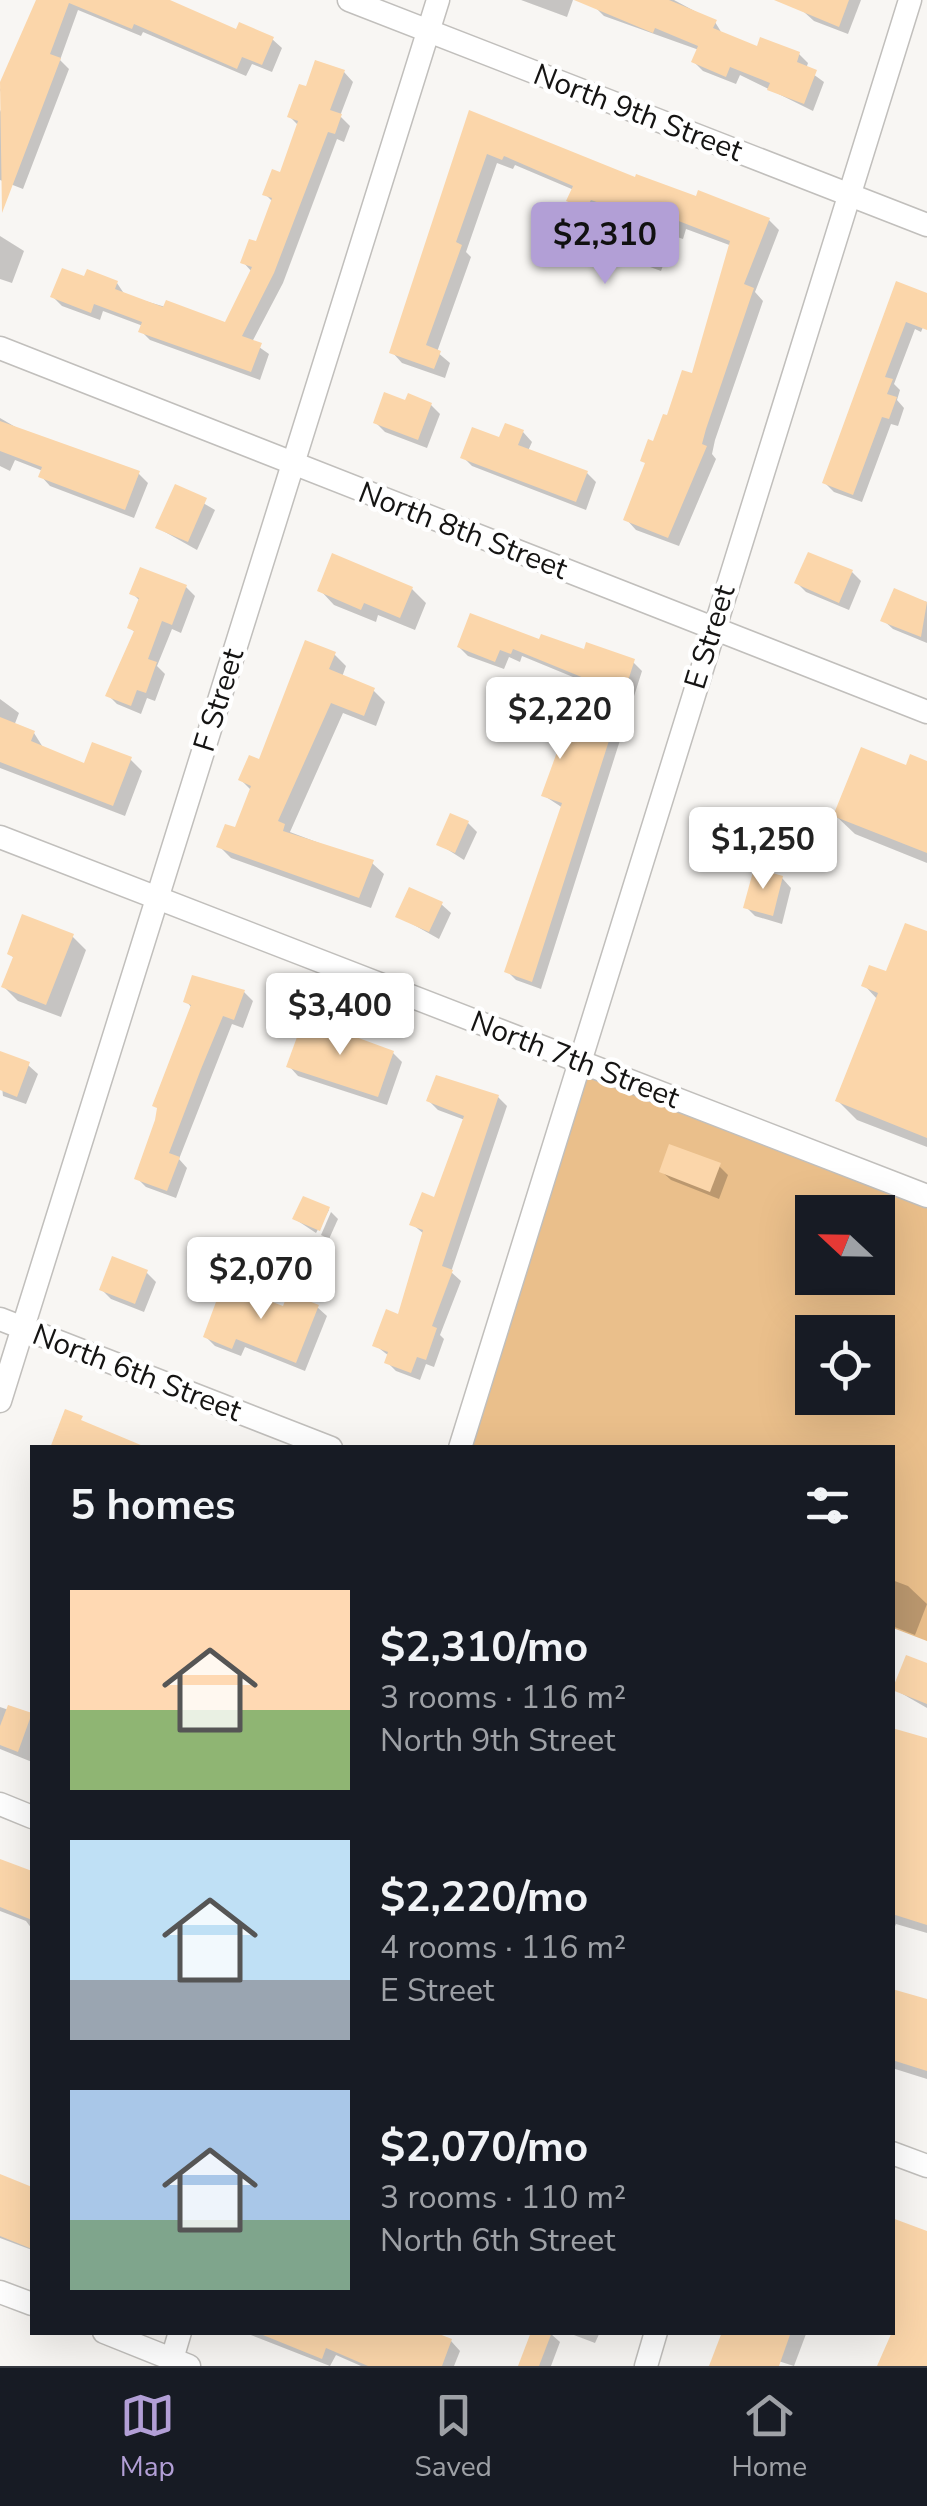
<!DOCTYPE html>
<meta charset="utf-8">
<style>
:root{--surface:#171b24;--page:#242831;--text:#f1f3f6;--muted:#9ea1a6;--line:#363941;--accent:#b29fd6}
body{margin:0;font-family:"Nunito Sans",sans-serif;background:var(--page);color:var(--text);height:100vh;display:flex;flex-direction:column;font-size:38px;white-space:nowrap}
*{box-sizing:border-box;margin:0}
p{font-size:32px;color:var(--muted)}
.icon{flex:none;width:55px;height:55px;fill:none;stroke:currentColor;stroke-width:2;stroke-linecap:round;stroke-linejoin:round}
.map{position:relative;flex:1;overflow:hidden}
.panel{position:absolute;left:30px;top:1445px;width:865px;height:890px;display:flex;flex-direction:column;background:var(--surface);border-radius:0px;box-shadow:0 10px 40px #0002}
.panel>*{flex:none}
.needle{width:65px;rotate:292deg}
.tools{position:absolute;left:795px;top:1195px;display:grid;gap:20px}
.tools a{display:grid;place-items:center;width:100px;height:100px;border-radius:0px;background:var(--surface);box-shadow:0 10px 40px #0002;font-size:50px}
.price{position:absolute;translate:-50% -85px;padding:0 22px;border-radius:10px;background:#fff;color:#222;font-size:32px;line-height:65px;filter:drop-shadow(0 2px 5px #0008)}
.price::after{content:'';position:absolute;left:50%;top:60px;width:30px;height:22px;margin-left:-15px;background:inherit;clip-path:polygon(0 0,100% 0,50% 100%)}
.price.on{background:var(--accent);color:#111}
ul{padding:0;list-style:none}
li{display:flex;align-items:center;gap:30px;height:250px;padding:0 40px}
li span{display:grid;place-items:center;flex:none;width:280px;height:200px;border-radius:0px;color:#555}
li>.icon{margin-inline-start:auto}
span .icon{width:120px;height:120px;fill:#fffc;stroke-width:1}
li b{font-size:42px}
h2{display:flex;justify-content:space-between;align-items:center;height:120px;padding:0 40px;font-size:42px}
.tabs{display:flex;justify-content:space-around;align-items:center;height:140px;border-top:2px solid var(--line);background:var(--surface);font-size:28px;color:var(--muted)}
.tabs a{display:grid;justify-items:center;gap:5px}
.tabs .on{color:var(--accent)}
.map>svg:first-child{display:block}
</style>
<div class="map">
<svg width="927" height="2366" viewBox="0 0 927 2366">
<rect width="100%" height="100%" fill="#f8f6f3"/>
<path fill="#eabf8b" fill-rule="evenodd" d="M 583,1064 L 927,1196 L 927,1641 L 893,1628 L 892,1448 L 467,1448 ZM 812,1212 L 878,1212 L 878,1278 L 812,1278 ZM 812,1332 L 878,1332 L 878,1398 L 812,1398 Z"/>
<g fill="#0003">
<path d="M 38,0 L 164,0 L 237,32 L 272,39 L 282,48 L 272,72 L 252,64 L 246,76 L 143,32 L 141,36 L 78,10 L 60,60 L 69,69 L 23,189 L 0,180 L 0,112 L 5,100 L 0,90 Z"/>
<path d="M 521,0 L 573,0 L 567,17 Z"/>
<path d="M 598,0 L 674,0 L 715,22 L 723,35 L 758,49 L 799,54 L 808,63 L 806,69 L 824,82 L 813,111 L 740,75 L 736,84 L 703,71 L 694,62 L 699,50 L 604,16 L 595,7 Z"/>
<path d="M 809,0 L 861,0 L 848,34 L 814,21 L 804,12 Z"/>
<path d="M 344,72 L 353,82 L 340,116 L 350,126 L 344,142 L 337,139 L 283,283 L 252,342 L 269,354 L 260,380 L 150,340 L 141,331 L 143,326 L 103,311 L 100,320 L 62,306 L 53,297 L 86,279 L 117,283 L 125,295 L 226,325 L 252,272 L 243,262 L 257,244 L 273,202 L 265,194 L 281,175 L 299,126 L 289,116 L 307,90 Z"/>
<path d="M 471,113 L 636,181 L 769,220 L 779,230 L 755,292 L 763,301 L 715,440 L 712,454 L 716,459 L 679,546 L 636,530 L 626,519 L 655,444 L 693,376 L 732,246 L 686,229 L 683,239 L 674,236 L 661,271 L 631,260 L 620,249 L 632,220 L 601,209 L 597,218 L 580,211 L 569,200 L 574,190 L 515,165 L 513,169 L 497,163 L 466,252 L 471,257 L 437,352 L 450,363 L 445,378 L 402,363 L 392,352 Z"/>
<path d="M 0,236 L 24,251 L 12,283 L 0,279 Z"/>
<path d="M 897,284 L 927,295 L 927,317 L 921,332 L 915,329 L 894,384 L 900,390 L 897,400 L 904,408 L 898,426 L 891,424 L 862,502 L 834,492 L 825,483 Z"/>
<path d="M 407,403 L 431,405 L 440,414 L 427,448 L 385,432 L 376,423 Z"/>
<path d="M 0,418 L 24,432 L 139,474 L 148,483 L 134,518 L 50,486 L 41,476 L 43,471 L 15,460 L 10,471 L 0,466 Z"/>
<path d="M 523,432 L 532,442 L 528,451 L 587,473 L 596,482 L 586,510 L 472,466 L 463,457 Z"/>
<path d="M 176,487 L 215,510 L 197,550 L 158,528 Z"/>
<path d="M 852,572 L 861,581 L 849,610 L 806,592 L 797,583 Z"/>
<path d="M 186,587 L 195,596 L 181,633 L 172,629 L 157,666 L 165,674 L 155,701 L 147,698 L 141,714 L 117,704 L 108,695 L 136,633 L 130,628 L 140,601 L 132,593 Z"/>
<path d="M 412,589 L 426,603 L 415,630 L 378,615 L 376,622 L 334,605 L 320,590 Z"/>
<path d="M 895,592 L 927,602 L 927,643 L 893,629 L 883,620 Z"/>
<path d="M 540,642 L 633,662 L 642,671 L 541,989 L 516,980 L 507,971 L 563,808 L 543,795 L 585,682 L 522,656 L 520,662 L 509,657 L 504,669 L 468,656 L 459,647 Z"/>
<path d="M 334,654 L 346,666 L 342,677 L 373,690 L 385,702 L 376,726 L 343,713 L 290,832 L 372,863 L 384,874 L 371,908 L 231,858 L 219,846 L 236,831 L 252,791 L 240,779 L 260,762 Z"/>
<path d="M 0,699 L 19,713 L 14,726 L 34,733 L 44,749 L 85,766 L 130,759 L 142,771 L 125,816 L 0,768 Z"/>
<path d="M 927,763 L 927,863 L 855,834 L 836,816 Z"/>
<path d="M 468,823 L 477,832 L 464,860 L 439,844 Z"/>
<path d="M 782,878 L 791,888 L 782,924 L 755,916 L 746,907 Z"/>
<path d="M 441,904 L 451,913 L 439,939 L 398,916 Z"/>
<path d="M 927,933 L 927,1147 L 857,1120 L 838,1101 L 878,1000 L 864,985 L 888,975 Z"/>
<path d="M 72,936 L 86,950 L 61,1017 L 18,1001 L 4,987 L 15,959 L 10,954 Z"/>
<path d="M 244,992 L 253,1001 L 243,1028 L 232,1024 L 179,1159 L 187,1168 L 176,1198 L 146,1187 L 137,1178 L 192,1008 L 186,1001 Z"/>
<path d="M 393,1053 L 402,1062 L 387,1105 L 298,1076 L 289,1066 Z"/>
<path d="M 28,1065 L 38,1074 L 26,1104 L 3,1096 L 0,1069 Z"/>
<path d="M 498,1097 L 507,1106 L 451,1272 L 461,1281 L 440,1335 L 444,1339 L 434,1367 L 426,1364 L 420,1380 L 396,1371 L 387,1362 L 389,1356 L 375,1345 L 400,1317 L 424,1234 L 412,1224 L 435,1200 L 465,1120 L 438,1110 L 429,1101 Z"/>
<path d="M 719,1166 L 728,1175 L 719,1199 L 671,1180 L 661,1171 Z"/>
<path d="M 305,1199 L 329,1210 L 316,1233 L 295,1219 Z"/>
<path d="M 331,1212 L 338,1219 L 329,1239 L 321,1235 Z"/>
<path d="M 114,1260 L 147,1273 L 156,1282 L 144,1312 L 111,1299 L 102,1290 Z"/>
<path d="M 317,1307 L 327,1316 L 305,1371 L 245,1347 L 241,1356 L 215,1346 L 205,1336 L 284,1309 Z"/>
<path d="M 892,1580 L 908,1586 L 927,1604 L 915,1635 L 892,1626 Z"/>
<path d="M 927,1666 L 927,1708 L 894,1689 Z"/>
<path d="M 0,1707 L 32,1718 L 32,1762 L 0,1749 Z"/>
<path d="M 892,1731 L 927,1740 L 927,1933 L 896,1924 L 892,1933 Z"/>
<path d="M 0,1861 L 32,1872 L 32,1929 L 26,1921 L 0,1911 Z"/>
<path d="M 892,1992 L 927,2001 L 927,2079 L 892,2068 Z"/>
<path d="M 0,2184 L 32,2201 L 32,2250 L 0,2238 Z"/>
<path d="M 243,2332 L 402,2332 L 451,2341 L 460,2351 L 454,2366 L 361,2366 L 336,2355 L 330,2366 Z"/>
<path d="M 566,2332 L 600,2332 L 595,2343 Z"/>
<path d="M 724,2332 L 805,2332 L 806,2334 L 794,2366 L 775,2360 L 773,2366 L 712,2366 Z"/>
<path d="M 551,2334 L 560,2342 L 551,2366 L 521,2366 Z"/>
</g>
<g fill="#fbd6aa">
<path d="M 36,0 L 170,0 L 236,29 L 239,22 L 274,37 L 262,65 L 242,57 L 237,69 L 134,24 L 132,29 L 69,3 L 50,54 L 61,58 L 2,213 L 0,82 Z"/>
<path d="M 574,0 L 669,0 L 717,20 L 713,28 L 757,46 L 760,37 L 800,52 L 797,62 L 817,70 L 804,104 L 767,90 L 770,83 L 730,67 L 726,77 L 691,62 L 698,46 L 655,28 L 653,33 Z"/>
<path d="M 774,0 L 849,0 L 839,27 Z"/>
<path d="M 315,60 L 345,70 L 330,110 L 342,114 L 335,134 L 328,132 L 274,273 L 242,336 L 262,343 L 251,372 L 138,332 L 142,322 L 94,304 L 91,313 L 50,297 L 62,268 L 84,276 L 87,269 L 118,281 L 115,289 L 163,307 L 166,300 L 225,322 L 252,267 L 240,263 L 249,239 L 256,241 L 272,198 L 262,195 L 272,169 L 280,172 L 298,121 L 287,117 L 299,84 L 306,86 Z"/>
<path d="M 469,110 L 635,177 L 636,174 L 696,196 L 698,190 L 770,218 L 744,284 L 754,288 L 706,429 L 702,444 L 707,446 L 668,538 L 623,520 L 645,463 L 640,461 L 648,439 L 653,441 L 663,414 L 667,415 L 682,370 L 692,373 L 730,241 L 676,220 L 672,231 L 664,228 L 651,262 L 618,250 L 631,214 L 591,200 L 586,209 L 566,201 L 573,186 L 504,156 L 502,160 L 487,154 L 456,242 L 462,245 L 426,345 L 441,351 L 434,369 L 389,353 Z"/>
<path d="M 896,281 L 927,293 L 927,330 L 906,322 L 885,377 L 893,379 L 887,394 L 897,397 L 889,419 L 882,417 L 853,495 L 822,483 Z"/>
<path d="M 384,392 L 405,400 L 408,393 L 432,403 L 418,440 L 373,423 Z"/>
<path d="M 0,421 L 140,471 L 125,510 L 38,477 L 42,467 L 0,451 Z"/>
<path d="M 505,423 L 524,430 L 518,445 L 588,471 L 576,502 L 460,458 L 472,427 L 499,437 Z"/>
<path d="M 175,484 L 207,498 L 188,542 L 155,528 Z"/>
<path d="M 808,552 L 853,570 L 839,603 L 794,583 Z"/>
<path d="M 332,553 L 413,587 L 400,618 L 364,603 L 361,610 L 317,591 Z"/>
<path d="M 140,567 L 187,585 L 172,625 L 162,621 L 148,659 L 157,662 L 146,693 L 137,690 L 131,706 L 105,696 L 134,631 L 127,628 L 139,598 L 129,594 Z"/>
<path d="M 894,588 L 927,602 L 921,637 L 880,621 Z"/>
<path d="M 470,613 L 539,639 L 541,634 L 584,649 L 586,642 L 635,659 L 532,982 L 504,972 L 562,803 L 541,796 L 584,678 L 513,649 L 511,654 L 500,650 L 495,662 L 457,647 Z"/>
<path d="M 305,640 L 336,652 L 329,669 L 375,688 L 364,716 L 331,703 L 278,821 L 285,824 L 283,831 L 374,860 L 359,898 L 216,847 L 225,824 L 235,827 L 251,786 L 238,780 L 249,755 L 259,759 Z"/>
<path d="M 0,717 L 35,731 L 31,741 L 84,763 L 92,742 L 132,757 L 113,806 L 0,762 Z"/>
<path d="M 861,747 L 906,765 L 910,754 L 927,761 L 927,853 L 833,816 Z"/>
<path d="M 450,813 L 469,821 L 455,853 L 436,845 Z"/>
<path d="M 754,868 L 783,876 L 773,916 L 743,908 Z"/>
<path d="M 409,887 L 443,902 L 429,932 L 395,917 Z"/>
<path d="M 22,914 L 74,934 L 46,1005 L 1,987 L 13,957 L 7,954 Z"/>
<path d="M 905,923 L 927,931 L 927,1138 L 835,1101 L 878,993 L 861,986 L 869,965 L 886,971 Z"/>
<path d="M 192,975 L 245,990 L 234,1020 L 223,1016 L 201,1069 L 169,1153 L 180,1157 L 167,1191 L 134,1179 L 155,1120 L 157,1108 L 152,1106 L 191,1005 L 183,1002 Z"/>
<path d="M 304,1018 L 394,1051 L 378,1097 L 286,1067 Z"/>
<path d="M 0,1051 L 30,1062 L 17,1097 L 0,1090 Z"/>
<path d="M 436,1075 L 499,1095 L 442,1266 L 453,1270 L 432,1326 L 437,1328 L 426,1360 L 417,1357 L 411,1373 L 384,1363 L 388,1352 L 372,1346 L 386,1309 L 398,1314 L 423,1230 L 409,1225 L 422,1192 L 434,1197 L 464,1116 L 426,1101 Z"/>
<path d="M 669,1144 L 721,1163 L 710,1192 L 659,1172 Z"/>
<path d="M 303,1196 L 330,1207 L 320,1231 L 292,1219 Z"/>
<path d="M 112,1256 L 148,1270 L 135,1304 L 99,1290 Z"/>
<path d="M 223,1283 L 283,1306 L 288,1293 L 319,1305 L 296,1363 L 236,1339 L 232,1349 L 203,1337 Z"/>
<path d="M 65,1409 L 83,1416 L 81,1420 L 148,1448 L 50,1448 Z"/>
<path d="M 906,1655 L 927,1663 L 927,1704 L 892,1690 Z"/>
<path d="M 8,1705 L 32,1713 L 18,1752 L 0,1745 L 0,1726 Z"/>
<path d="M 892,1728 L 927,1738 L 927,1925 L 892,1914 Z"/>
<path d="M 0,1859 L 32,1871 L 32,1920 L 0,1907 Z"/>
<path d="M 892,1989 L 927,1999 L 927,2071 L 892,2060 Z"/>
<path d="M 0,2174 L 32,2187 L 32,2249 L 0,2236 Z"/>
<path d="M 892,2218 L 927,2231 L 927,2366 L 877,2366 L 892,2332 Z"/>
<path d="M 434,2332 L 452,2339 L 442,2366 L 368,2366 L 326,2348 L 322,2359 L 258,2333 Z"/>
<path d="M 531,2332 L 552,2332 L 539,2366 L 518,2366 Z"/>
<path d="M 722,2332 L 791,2332 L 779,2366 L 709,2366 Z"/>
</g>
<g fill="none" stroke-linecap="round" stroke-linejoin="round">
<defs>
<g id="minor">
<path d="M 349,0 L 927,225"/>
<path d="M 0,348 L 927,712"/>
<path d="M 0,837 L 927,1196"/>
<path d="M 0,1319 L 331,1448"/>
<path d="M 0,1401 L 438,0"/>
<path d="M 460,1448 L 910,0"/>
<path d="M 0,1804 L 32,1817"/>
<path d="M 892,2153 L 927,2166"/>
<path d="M 0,2292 L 32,2304"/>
<path d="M 104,2332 L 189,2366"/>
<path d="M 170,2366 L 180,2332"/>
<path d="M 646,2366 L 656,2332"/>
</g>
</defs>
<use href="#minor" stroke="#c1bfbc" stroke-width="25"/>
<use href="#minor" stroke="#fff" stroke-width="22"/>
</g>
<g text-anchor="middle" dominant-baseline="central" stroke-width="9" stroke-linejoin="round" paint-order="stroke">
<g font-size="30" fill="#151413" stroke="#fff">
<text transform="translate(638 113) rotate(21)">North 9th Street</text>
<text transform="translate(463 531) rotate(21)">North 8th Street</text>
<text transform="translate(710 637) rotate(-73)">E Street</text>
<text transform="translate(219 700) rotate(-73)">F Street</text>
<text transform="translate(575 1060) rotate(21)">North 7th Street</text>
<text transform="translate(137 1373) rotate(21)">North 6th Street</text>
</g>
</g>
</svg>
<div class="tools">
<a><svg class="needle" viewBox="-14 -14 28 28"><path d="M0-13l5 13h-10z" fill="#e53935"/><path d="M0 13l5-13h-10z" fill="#9ea1a6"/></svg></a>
<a><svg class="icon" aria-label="locate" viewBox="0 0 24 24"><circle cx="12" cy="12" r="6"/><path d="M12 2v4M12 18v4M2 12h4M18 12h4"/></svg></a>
</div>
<b class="price on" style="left:605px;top:287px">$2,310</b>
<b class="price" style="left:560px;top:762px">$2,220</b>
<b class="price" style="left:763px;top:892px">$1,250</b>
<b class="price" style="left:340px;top:1058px">$3,400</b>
<b class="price" style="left:261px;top:1322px">$2,070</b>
<section class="panel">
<h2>5 homes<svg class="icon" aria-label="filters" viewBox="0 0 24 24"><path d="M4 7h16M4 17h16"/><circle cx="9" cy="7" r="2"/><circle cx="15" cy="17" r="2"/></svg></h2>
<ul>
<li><span style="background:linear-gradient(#ffd9b3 60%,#8fb573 0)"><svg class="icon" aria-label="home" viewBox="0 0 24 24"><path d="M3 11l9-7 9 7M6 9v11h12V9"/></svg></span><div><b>$2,310/mo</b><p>3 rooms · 116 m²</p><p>North 9th Street</p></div></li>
<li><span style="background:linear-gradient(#bfe0f5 70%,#9aa5b1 0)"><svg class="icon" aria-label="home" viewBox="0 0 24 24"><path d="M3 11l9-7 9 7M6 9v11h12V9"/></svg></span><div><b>$2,220/mo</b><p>4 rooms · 116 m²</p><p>E Street</p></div></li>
<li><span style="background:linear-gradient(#a9c7e8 65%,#7fa58c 0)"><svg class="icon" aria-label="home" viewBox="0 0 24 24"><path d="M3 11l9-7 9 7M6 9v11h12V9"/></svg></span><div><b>$2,070/mo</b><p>3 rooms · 110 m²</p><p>North 6th Street</p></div></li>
</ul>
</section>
</div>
<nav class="tabs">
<a class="on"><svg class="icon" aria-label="map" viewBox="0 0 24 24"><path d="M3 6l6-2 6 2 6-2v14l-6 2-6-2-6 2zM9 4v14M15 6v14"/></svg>Map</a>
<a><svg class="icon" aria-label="saved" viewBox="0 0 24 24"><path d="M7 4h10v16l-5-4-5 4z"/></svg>Saved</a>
<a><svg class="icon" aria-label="home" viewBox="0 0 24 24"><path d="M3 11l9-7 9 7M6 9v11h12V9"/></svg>Home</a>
</nav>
